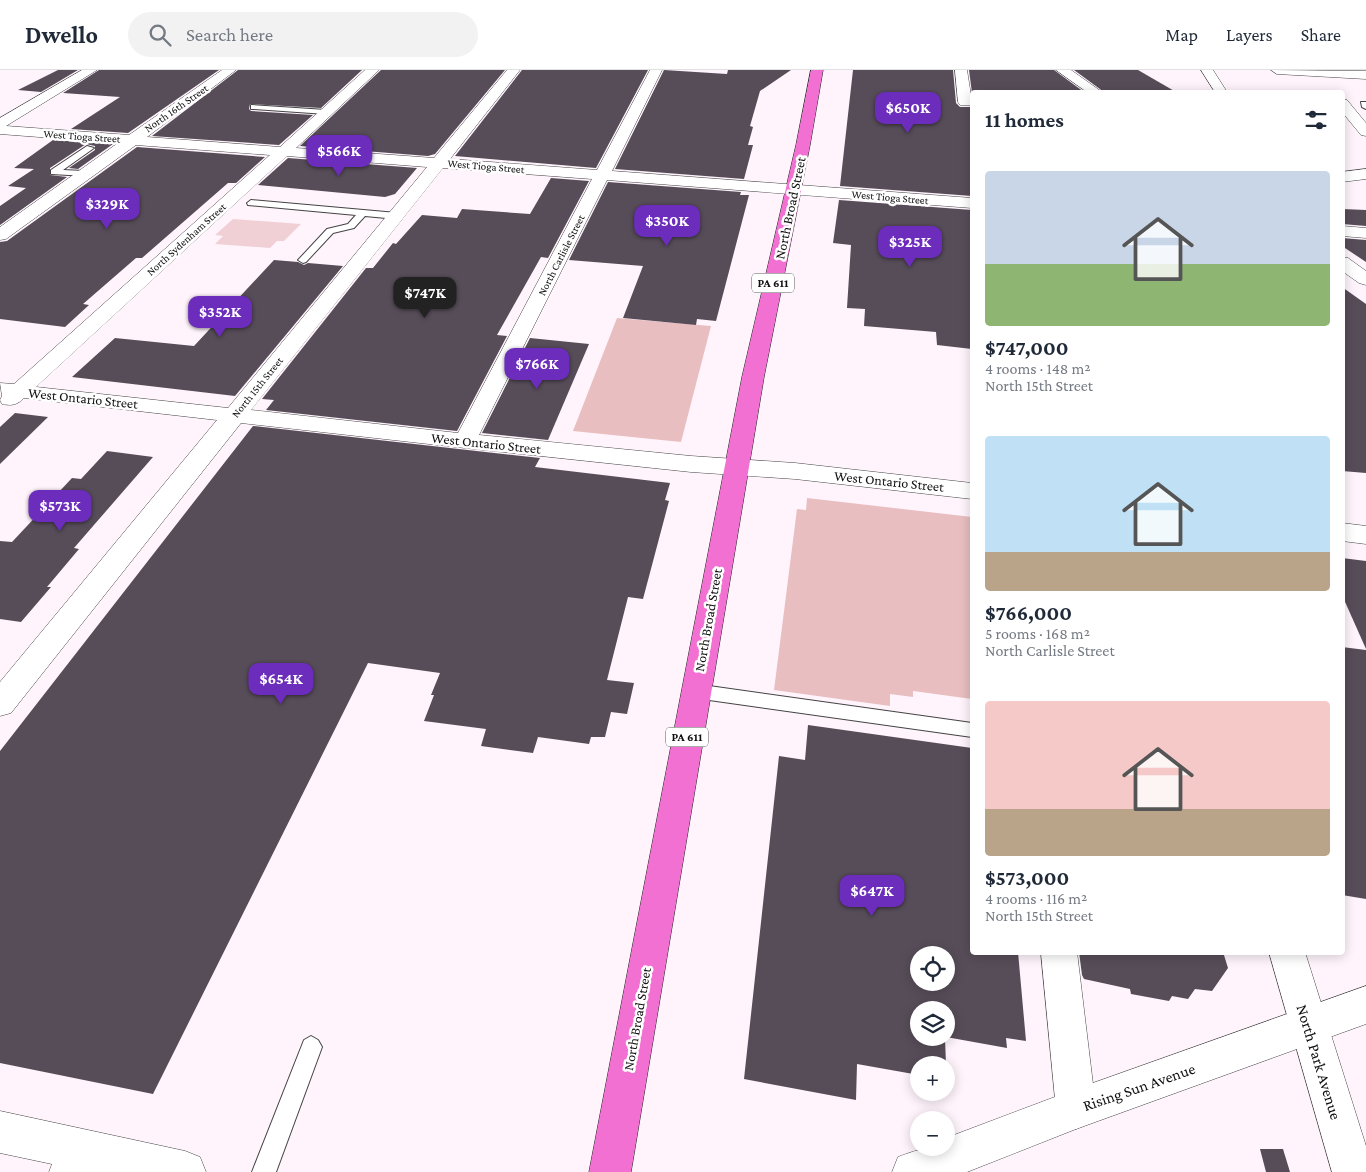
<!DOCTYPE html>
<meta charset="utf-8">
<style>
:root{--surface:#fff;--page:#f2f2f3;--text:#1f2937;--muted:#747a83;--line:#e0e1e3;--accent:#6c2dbc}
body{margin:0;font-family:"Crimson Pro",serif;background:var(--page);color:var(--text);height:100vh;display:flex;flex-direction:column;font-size:19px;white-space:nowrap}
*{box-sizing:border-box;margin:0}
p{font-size:16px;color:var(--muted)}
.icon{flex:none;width:28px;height:28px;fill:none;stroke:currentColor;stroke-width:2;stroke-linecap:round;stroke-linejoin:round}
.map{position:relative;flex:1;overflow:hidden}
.side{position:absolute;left:970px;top:20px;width:375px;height:865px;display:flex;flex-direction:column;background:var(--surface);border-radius:5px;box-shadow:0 2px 12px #0003}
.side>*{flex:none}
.controls{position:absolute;left:910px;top:876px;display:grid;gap:10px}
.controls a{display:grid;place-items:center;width:45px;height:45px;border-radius:50%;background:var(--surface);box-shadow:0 2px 12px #0003;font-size:25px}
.price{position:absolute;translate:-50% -42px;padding:0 11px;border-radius:10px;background:var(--accent);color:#fff;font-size:16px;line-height:32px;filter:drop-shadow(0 1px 2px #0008)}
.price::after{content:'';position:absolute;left:50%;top:30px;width:15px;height:11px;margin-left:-8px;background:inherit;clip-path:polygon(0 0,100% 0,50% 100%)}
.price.active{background:#222;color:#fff}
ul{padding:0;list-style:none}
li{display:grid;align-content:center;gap:10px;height:265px;padding:0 15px}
li span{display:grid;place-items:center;height:155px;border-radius:5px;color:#555}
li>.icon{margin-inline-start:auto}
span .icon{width:90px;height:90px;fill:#fffc;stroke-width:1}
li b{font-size:21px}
h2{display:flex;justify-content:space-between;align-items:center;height:60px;padding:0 15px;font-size:21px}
header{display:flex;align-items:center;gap:30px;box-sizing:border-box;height:70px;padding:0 25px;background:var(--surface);border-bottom:1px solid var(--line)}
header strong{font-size:24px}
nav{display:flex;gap:28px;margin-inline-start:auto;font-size:18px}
.search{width:350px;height:45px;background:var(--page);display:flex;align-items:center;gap:12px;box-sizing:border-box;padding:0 18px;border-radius:28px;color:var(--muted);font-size:19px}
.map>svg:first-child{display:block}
</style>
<header>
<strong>Dwello</strong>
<div class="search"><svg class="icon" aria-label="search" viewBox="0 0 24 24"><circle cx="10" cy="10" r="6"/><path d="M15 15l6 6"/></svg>Search here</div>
<nav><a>Map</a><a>Layers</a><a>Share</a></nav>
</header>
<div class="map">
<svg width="1366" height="1102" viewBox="0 0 1366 1102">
<rect width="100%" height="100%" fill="#fff4fc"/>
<g fill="#e9bec0">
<path d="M 617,248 L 711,256 L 681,372 L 573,361 Z"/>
<path d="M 807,428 L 972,447 L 972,629 L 913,621 L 913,627 L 890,624 L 890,636 L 774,620 L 797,439 L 806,440 Z"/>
</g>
<path fill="#f0d0d5" d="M 233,149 L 301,154 L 284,171 L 277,171 L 270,178 L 215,174 L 223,166 L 215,165 Z"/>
<g fill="#574d59" fill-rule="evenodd">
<path d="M 58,0 L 78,0 L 41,22 L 18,20 Z"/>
<path d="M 99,0 L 219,0 L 128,63 L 71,59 L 120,27 L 63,23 Z"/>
<path d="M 238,0 L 362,0 L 321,38 L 250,34 L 249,39 L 251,41 L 313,45 L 279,75 L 152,66 Z"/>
<path d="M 381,0 L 505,0 L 435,84 L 428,86 L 300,76 Z"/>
<path d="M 522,0 L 648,0 L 596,98 L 455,86 Z"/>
<path d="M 664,0 L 727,4 L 728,0 L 791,0 L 760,21 L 750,56 L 753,57 L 748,75 L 753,75 L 744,109 L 615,99 Z"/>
<path d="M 853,0 L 953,0 L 956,33 L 960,37 L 970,37 L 972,35 L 972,126 L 840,116 Z"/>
<path d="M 969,0 L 1054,0 L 1084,22 L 972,23 Z"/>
<path d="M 1074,0 L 1138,0 L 1176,22 L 1104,22 Z"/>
<path d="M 53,70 L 113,74 L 78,99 L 69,98 L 95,80 L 95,76 L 86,74 L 50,98 L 50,105 L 67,107 L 0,155 L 0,136 L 26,118 L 8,116 L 34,99 L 14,98 Z"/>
<path d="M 137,77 L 265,87 L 236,113 L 228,113 L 142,188 L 136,188 L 83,234 L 89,235 L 65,257 L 0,249 L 0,172 L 7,171 Z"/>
<path d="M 288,88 L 417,98 L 395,124 L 385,127 L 258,115 Z"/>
<path d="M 551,108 L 589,111 L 548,188 L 541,187 L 497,265 L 507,266 L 457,361 L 266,340 L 274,330 L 262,329 L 366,198 L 373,198 L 393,173 L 396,174 L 422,145 L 457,148 L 462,139 L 530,144 Z"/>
<path d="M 608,112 L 741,122 L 740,125 L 749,125 L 716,251 L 697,249 L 696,255 L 623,248 L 643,196 L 569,190 Z"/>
<path d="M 839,130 L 972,140 L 972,279 L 937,275 L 936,262 L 864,256 L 865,239 L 847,238 L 851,175 L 833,173 Z"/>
<path d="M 1342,139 L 1366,140 L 1366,156 L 1342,154 Z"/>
<path d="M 1342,168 L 1366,170 L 1366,192 L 1342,176 Z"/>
<path d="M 274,190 L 298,192 L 304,195 L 308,193 L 343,196 L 235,326 L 72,307 L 115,268 L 194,276 Z"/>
<path d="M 1342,217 L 1366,234 L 1366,403 L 1342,401 Z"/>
<path d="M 530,268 L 589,274 L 548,370 L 482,363 Z"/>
<path d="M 15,343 L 48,347 L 0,394 L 0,357 Z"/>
<path d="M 253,356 L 540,388 L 535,397 L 670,413 L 665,430 L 669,431 L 643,529 L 628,527 L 607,610 L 634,613 L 627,644 L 611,642 L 605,667 L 591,667 L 589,674 L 538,667 L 533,683 L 481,676 L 486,659 L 424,651 L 434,625 L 431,625 L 440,603 L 368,593 L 153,1024 L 0,993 L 0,681 Z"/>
<path d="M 107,381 L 153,387 L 74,478 L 79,479 L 47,517 L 51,517 L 21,552 L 0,549 L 0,471 L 12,472 L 72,408 L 81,409 Z"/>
<path d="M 1342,488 L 1366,491 L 1366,579 L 1342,525 Z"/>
<path d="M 1342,577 L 1366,580 L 1366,829 L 1342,825 Z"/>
<path d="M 808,655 L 972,678 L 972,882 L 1018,882 L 1026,971 L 1006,968 L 1007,978 L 946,967 L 946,940 L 919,940 L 919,968 L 945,968 L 946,995 L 919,995 L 919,1005 L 857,994 L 856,1030 L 744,1009 L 779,686 L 805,690 ZM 919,885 L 946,885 L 946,912 L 919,912 Z"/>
<path d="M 1079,882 L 1223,882 L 1228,898 L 1212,921 L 1195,919 L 1188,929 L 1172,926 L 1169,931 L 1131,924 L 1130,919 L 1084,909 L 1082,905 Z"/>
<path d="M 1260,1079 L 1283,1079 L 1290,1102 L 1266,1102 Z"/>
</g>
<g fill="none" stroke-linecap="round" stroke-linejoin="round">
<defs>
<g id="service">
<path d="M 1361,32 L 1366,32 L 1366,39 L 1362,37 Z"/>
<path d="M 251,35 L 326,40 L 330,42 L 326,44 L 254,39 L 251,39 Z"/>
<path d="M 87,76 L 94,78 L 63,100 L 84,101 L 87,102 L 87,106 L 51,104 L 51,100 Z"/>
<path d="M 251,130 L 397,143 L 402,146 L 397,149 L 365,146 L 354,158 L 333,163 L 306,192 L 303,193 L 298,190 L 300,188 L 327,159 L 348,154 L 356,145 L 248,135 L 247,133 Z"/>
<path d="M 695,614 L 972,653 L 972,667 L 695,628 L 689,626 L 687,621 L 689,616 Z"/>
<path d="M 311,966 L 318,970 L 322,977 L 276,1102 L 252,1102 L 304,970 Z"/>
</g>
<g id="minor">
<path d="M 82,0 L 97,0 L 6,56 L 129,65 L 222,0 L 236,0 L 147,67 L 280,77 L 365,0 L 379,0 L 296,78 L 434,88 L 507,0 L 520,0 L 450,89 L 597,100 L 650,0 L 662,0 L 612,101 L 972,128 L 972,138 L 607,110 L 479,365 L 691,386 L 795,393 L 972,413 L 972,429 L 795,409 L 691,402 L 465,378 L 241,353 L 11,643 L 0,646 L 0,612 L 217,350 L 24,328 C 17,335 12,336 2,334 L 0,330 L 2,326 L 0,313 L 14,314 L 270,85 L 136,75 L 6,169 L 0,170 L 0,157 L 118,73 L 0,64 L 0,48 ZM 287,86 L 427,97 L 228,338 L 36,317 ZM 443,98 L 592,109 L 458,363 L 251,340 Z"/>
<path d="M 955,0 L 967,0 L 972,32 L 970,35 L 960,35 L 958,32 Z"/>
<path d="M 1201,0 L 1213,0 L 1227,22 L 1215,22 Z"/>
<path d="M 1271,0 L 1366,1 L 1366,9 L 1277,4 Z"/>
<path d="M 1342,29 L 1347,30 L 1366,53 L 1366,66 L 1361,65 L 1342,42 Z"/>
<path d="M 1366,99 L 1366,109 L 1342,112 L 1342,102 Z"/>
<path d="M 1342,156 L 1366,158 L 1366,168 L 1342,166 Z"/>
<path d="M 1342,453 L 1366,456 L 1366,474 L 1342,471 Z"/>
<path d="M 1041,882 L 1077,882 L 1096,1039 L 1090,1053 L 1076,1059 L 1062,1053 L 1056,1039 Z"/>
<path d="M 1269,882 L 1305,882 L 1366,1076 L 1366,1102 L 1332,1102 Z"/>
<path d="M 0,1041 L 185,1081 L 200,1087 L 206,1102 L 49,1102 L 52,1094 L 0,1083 Z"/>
</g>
<g id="tertiary">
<path d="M 1056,0 L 1071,0 L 1102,22 L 1087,22 Z"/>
<path d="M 1342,187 L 1348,188 L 1366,201 L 1366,215 L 1359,213 L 1342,201 Z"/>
<path d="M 1366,916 L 1366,954 L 1076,1059 L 967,1102 L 892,1102 L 898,1087 C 919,1079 924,1078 946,1078 L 946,1068 L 1076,1019 Z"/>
</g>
<path id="primary" d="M 811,0 L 823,0 L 810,75 L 764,307 L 631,1102 L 589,1102 L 742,307 L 796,75 Z"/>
</defs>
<use href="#service" stroke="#434343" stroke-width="2"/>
<use href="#minor" stroke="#434343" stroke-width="1"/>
<use href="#tertiary" stroke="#434343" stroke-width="1"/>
<use href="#primary" stroke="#212121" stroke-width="1"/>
<use href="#service" fill="#fff" fill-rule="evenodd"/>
<use href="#minor" fill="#fff" fill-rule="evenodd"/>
<use href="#tertiary" fill="#fff" fill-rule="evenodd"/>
<use href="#primary" fill="#f370d3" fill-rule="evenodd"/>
</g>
<g text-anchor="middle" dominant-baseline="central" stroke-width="5" stroke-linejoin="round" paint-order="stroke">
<g font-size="11" fill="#101010" stroke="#fff">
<text transform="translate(176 38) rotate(-35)">North 16th Street</text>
<text transform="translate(82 66) rotate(4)">West Tioga Street</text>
<text transform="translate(486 96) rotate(5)">West Tioga Street</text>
<text transform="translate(890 127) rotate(5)">West Tioga Street</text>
<text transform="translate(186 169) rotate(-42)">North Sydenham Street</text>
<text transform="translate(561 185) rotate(-63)">North Carlisle Street</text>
<text transform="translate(257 317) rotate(-51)">North 15th Street</text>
</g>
<g fill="#fff" stroke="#585858" stroke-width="1">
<rect x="752" y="203.5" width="42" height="19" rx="4"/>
<rect x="666" y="657.5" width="42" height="19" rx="4"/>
</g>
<g font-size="12" font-weight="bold" fill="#101010">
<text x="773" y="213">PA 611</text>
<text x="687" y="667">PA 611</text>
</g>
<g font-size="14" fill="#101010" stroke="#fff">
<text transform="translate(790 138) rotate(-78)">North Broad Street</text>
<text transform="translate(83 328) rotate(6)">West Ontario Street</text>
<text transform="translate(486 373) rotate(6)">West Ontario Street</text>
<text transform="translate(889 411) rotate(6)">West Ontario Street</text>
<text transform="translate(708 550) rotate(-80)">North Broad Street</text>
<text transform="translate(637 949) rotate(-80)">North Broad Street</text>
</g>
<g font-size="16" fill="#101010" stroke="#fff">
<text transform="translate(1319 992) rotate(73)">North Park Avenue</text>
<text transform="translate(1139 1017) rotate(-19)">Rising Sun Avenue</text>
</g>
</g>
</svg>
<div class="controls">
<a><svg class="icon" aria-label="locate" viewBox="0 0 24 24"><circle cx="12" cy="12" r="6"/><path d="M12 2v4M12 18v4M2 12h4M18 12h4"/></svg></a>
<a><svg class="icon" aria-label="layers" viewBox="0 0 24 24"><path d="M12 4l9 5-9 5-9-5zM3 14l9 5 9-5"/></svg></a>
<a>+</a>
<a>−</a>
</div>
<b class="price" style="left:908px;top:64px">$650K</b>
<b class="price" style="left:339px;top:107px">$566K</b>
<b class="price" style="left:107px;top:160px">$329K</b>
<b class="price" style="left:667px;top:177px">$350K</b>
<b class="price" style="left:910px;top:198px">$325K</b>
<b class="price active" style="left:425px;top:249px">$747K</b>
<b class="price" style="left:220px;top:268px">$352K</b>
<b class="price" style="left:537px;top:320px">$766K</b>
<b class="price" style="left:60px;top:462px">$573K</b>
<b class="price" style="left:281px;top:635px">$654K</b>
<b class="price" style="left:872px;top:847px">$647K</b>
<section class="side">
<h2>11 homes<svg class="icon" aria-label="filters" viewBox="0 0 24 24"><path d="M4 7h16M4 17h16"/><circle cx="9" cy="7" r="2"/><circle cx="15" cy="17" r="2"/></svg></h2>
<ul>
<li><span style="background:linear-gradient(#c9d6e8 60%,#8fb573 0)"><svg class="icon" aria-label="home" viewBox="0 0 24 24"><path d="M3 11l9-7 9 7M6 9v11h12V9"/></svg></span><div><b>$747,000</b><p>4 rooms · 148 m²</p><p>North 15th Street</p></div></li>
<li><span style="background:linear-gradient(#bfe0f5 75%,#b9a48a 0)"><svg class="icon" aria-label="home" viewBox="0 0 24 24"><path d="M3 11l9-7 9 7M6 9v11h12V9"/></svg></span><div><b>$766,000</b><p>5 rooms · 168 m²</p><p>North Carlisle Street</p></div></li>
<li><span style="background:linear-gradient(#f6c9c9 70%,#b9a48a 0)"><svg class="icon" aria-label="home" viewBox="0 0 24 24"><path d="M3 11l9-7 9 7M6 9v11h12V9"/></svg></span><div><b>$573,000</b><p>4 rooms · 116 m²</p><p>North 15th Street</p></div></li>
</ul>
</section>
</div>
